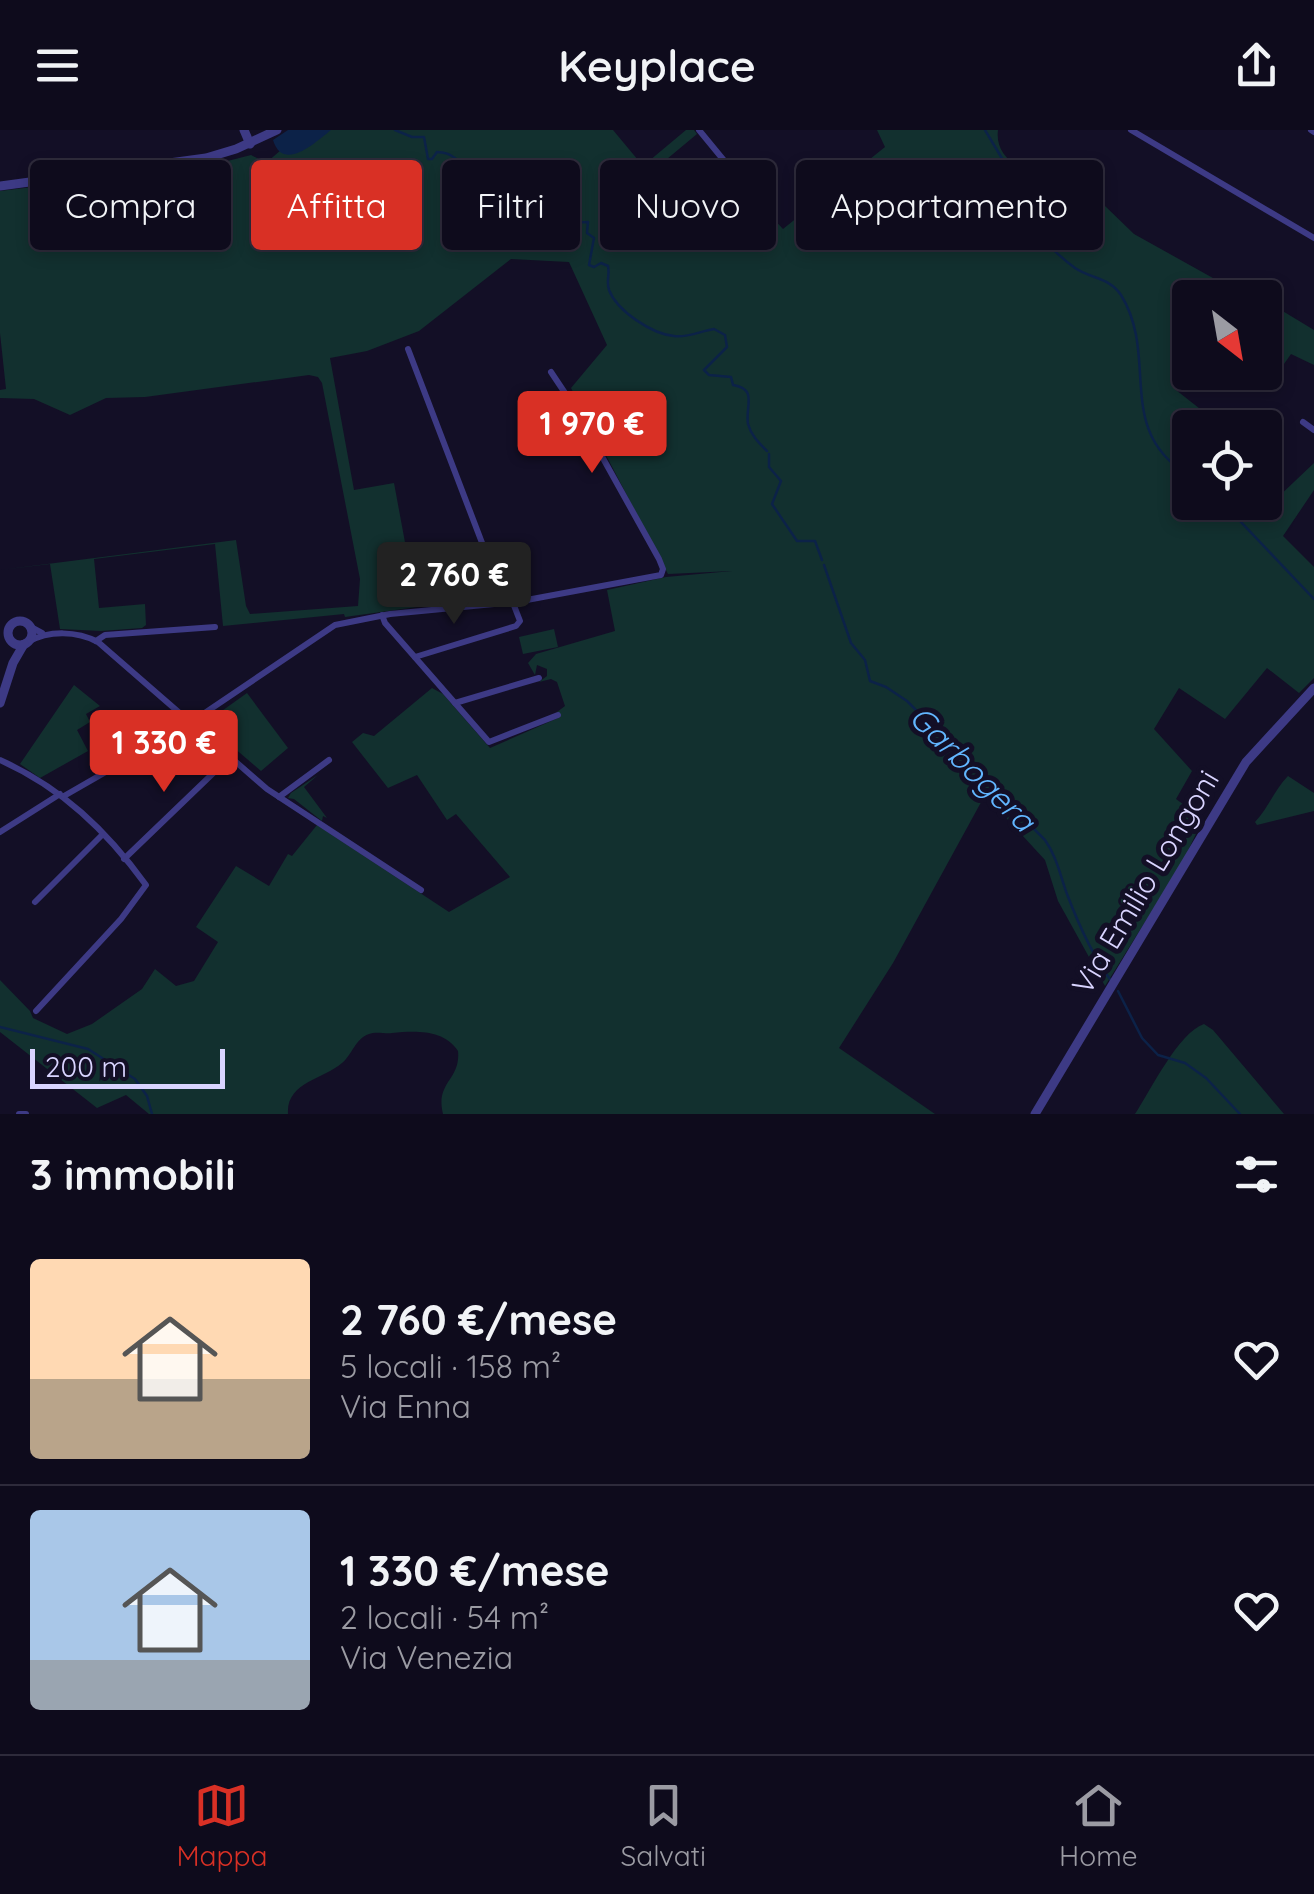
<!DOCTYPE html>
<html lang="it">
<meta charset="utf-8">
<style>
:root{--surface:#0e0b1c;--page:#1c1929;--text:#f1f3f6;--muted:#9b9ba3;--line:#2e2b3b;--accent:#d93025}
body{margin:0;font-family:Quicksand,sans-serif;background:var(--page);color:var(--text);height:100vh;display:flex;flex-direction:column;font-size:38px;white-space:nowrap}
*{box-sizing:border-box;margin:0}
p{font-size:32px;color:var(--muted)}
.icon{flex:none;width:55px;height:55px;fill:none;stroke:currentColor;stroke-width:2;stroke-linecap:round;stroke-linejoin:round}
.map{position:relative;height:984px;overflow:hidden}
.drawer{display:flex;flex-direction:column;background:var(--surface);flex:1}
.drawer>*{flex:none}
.banner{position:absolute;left:30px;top:30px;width:1255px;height:90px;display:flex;gap:20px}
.needle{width:65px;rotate:149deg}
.tools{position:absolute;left:1172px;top:150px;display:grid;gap:20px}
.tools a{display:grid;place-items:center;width:110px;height:110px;border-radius:10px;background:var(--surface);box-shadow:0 5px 15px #0003,0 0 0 2px var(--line);font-size:50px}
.scale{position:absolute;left:30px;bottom:25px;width:195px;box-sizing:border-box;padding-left:10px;border:5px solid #d9d4ff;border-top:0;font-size:28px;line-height:35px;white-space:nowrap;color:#d9d4ff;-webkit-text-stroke:8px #130f26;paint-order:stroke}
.price{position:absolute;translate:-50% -85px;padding:0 22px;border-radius:10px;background:var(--accent);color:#fff;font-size:32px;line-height:65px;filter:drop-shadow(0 2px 5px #0008)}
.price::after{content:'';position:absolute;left:50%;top:60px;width:30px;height:22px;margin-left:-15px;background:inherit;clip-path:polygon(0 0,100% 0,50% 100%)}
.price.selected{background:#222;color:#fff}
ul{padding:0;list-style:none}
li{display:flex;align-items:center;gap:30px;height:250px;padding:0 30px}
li+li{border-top:2px solid var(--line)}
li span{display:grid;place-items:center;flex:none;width:280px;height:200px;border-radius:10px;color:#555}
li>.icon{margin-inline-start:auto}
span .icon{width:120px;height:120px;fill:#fffc;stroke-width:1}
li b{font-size:42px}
h2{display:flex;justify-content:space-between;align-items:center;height:120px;padding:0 30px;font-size:42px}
.tag{padding:0 35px;border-radius:10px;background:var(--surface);box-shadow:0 5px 15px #0003,0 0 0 2px var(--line);font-size:35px;line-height:90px}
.tag.selected{background:var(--accent);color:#fff}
header{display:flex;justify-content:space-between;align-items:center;height:130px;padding:0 30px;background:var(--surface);font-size:45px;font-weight:600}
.tab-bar{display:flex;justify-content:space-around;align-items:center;height:140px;border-top:2px solid var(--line);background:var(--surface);font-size:28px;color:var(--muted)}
.tab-bar a{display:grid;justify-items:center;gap:5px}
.tab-bar .selected{color:var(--accent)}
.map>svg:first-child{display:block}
</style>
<header><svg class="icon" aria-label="menu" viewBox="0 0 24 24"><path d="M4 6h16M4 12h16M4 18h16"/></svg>Keyplace<svg class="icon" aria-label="share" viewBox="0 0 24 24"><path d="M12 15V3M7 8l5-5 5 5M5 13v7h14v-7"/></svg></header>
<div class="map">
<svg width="1314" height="984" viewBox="0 0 1314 984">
<rect width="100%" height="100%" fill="#130f26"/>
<g fill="#12302f">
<path d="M 304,0 L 613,0 L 643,36 L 686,0 L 694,0 L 697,4 L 649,44 L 684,85 L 732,45 L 783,99 L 885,17 L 877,0 L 998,0 C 993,38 1046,50 1075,51 L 1075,61 L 1105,76 L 1134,104 L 1247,167 L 1190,168 L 1190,237 L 1176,260 L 1223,297 L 1190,298 L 1190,372 L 1240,373 L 1256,388 L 1314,333 L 1314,360 L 1283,406 L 1314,437 L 1314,548 L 1299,563 L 1267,538 L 1225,589 L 1179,558 L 1154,599 L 1192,641 L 1176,669 L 1203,689 L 1183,731 L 1105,856 L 1058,771 L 1045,730 L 985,665 L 893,833 L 839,918 L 935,984 L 443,984 C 435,952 461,950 458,921 C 443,899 416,901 392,903 C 385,904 376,901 369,904 C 355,909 352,925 342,933 C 324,949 286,952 288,984 L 149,984 L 126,965 L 97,978 L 0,902 L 0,850 L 30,881 L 33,888 L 67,904 L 92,894 L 142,859 L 155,839 L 176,856 L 194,851 L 218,812 L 196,797 L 236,736 L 269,756 L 288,724 L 292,726 L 317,695 L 449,782 L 510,747 L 456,684 L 447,690 L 417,645 L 388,658 L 352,612 L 363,603 L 374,606 L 432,558 L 443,564 L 490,618 L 558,588 L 557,582 L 565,576 L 557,552 L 551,549 L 539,552 L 547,546 L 547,539 L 537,535 L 535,545 L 528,533 L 536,524 L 615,501 L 607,460 L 666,447 L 732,441 L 668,444 L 571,258 L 607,215 L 569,132 L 511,129 L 419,201 L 367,221 L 330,228 L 354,360 L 394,353 L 417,477 L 345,487 L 344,484 L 223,496 L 215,414 L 94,429 L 99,478 L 145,474 L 146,495 L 142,498 L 101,501 L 60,499 L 50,434 L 0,440 L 236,410 L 246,476 L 250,484 L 358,476 L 360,449 L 322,253 L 318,247 L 309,245 L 145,267 L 106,268 L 70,285 L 34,269 L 0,268 L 0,260 L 6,259 L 0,203 L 0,61 L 212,35 L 251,25 L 266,33 Z"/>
<path d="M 1276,177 L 1314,200 L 1314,235 L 1291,224 L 1265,261 L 1238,243 L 1265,242 L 1265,178 L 1272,182 Z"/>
<path d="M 554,499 L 558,517 L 523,524 L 519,507 Z"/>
<path d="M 74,555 L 100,576 L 86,584 L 90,592 L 77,600 L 88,621 L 40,648 L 20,634 Z"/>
<path d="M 247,563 L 288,618 L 261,641 L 205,593 Z"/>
<path d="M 318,645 L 304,657 L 327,688 L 323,686 L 322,691 L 294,669 L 288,668 L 291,663 Z"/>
<path d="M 1288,646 L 1314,663 L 1314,681 L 1257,695 L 1255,692 C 1269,677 1275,659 1288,646 Z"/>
<path d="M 1204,894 L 1213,900 L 1284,984 L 1135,984 C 1151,960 1178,903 1204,894 Z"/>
</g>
<path fill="#0c2248" d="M 288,0 L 331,0 C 316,12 283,43 273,10 Z"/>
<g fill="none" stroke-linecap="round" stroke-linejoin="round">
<g stroke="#0c2248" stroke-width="2.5">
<path d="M 395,0 L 412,7 L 424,7 L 428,29 L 432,29 L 437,22 C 455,22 462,35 471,47 L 479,43 L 484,50 L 497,41 L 510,45 C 537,26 534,47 557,52 L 559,57 L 553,71 C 568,86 565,94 588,92 L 587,103 L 594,108 L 589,135 L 594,137 L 601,133 L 608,136 C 610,144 606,151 609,160 C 617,181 652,204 674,206 C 687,208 701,201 714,199 L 725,205 L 727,217 L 704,240 L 709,245 L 731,247 L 733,255 C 758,259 745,276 748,294 C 751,305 758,312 767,321"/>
<path d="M 985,0 L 1012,45 L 1012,51 L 1004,62 L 1009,72 C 1030,94 1050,120 1075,138 C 1091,149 1109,147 1121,165 C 1160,228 1113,301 1190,346"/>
<path d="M 769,324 L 769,337 L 781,351 L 772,374 L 797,411 L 815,411 L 822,430"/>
<path d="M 1222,372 L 1314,469"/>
<path d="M 824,435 L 851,513 L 865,530 L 870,551 L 886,557 L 907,571 L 1045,710 C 1057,727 1060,745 1067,764 C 1078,793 1093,827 1112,852"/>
<path d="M 1118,861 L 1142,908 L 1158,925 L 1185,933 L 1206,948 L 1240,984"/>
<path d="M 0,897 L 88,919 L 135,949 L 147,966 L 152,984"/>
</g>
<g stroke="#3d3a85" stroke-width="6">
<path d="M 699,0 L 731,39"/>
<path d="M 1131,0 L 1314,108"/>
<path d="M 1311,0 L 1314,2"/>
<path d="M 408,219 L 505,473"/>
<path d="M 1303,292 L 1314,300"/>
<path d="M 382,485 L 385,493 L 489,612 L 558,585"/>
<path d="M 29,496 L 42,503"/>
<path d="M 96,511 L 105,505 L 215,497"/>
<path d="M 28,512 C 49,500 77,501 98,512 L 267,659 L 421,760"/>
<path d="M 415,527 L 516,496 L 520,491 L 513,473"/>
<path d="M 455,573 L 539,548"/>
<path d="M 0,630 C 62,658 106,700 146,755 L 121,789 L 36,881"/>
<path d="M 64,666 L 184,597 L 335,495 L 390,484 L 516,472 L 661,445 L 663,439 L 659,429 L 575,278 L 551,242"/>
<path d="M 279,667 L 329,630"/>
<path d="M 0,702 L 60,664"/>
<path d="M 124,729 L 230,627"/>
<path d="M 35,772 L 102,705"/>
<path d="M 19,984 L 26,984"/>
</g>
<g stroke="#3d3a85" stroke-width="9">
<path d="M 244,0 L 250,14"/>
<path d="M 0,56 L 206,28 L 236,19 L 277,0"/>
<circle cx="20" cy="503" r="12"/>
<path d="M 0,573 L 13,533 L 24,514"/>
<path d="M 1035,984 L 1246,632 L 1314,558"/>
</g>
</g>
<g text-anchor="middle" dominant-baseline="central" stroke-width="10" stroke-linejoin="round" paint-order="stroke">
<g font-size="30" fill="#d9d4ff" stroke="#130f26">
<text transform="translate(1145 752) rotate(-59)">Via Emilio Longoni</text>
</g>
<g font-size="32" font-style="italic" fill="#62b6ff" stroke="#130f26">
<text transform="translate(973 638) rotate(45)">Garbogera</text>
</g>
</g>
</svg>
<div class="tools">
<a><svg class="needle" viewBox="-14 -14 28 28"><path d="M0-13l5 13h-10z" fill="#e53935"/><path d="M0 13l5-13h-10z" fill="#9b9ba3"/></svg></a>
<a><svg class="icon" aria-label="locate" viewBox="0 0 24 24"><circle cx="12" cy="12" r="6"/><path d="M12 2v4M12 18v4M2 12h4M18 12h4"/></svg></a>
</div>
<div class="scale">200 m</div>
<b class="price" style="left:592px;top:346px">1 970 €</b>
<b class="price selected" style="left:454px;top:497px">2 760 €</b>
<b class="price" style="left:164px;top:665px">1 330 €</b>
<div class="banner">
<a class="tag">Compra</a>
<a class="tag selected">Affitta</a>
<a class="tag">Filtri</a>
<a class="tag">Nuovo</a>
<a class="tag">Appartamento</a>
</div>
</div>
<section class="drawer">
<h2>3 immobili<svg class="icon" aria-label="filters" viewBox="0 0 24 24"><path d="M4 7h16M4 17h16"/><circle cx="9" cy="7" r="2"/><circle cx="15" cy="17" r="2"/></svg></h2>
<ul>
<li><span style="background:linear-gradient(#ffd9b3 60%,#b9a48a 0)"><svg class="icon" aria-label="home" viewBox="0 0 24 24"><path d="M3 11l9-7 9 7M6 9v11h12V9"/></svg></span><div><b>2 760 €/mese</b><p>5 locali · 158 m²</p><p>Via Enna</p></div><svg class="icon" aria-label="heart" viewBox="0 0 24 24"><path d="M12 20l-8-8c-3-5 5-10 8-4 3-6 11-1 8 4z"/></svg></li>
<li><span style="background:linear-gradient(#a9c7e8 75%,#9aa5b1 0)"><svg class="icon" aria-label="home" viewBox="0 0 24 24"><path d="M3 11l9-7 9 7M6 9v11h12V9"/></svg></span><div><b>1 330 €/mese</b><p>2 locali · 54 m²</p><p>Via Venezia</p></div><svg class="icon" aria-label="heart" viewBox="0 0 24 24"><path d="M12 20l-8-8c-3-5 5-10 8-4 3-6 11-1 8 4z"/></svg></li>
</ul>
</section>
<nav class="tab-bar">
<a class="selected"><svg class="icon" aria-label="map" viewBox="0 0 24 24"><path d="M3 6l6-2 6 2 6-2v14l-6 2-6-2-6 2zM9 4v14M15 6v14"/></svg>Mappa</a>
<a><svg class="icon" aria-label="saved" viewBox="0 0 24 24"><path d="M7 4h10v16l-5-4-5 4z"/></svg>Salvati</a>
<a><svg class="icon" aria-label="home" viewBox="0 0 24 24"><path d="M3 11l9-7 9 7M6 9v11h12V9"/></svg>Home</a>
</nav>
